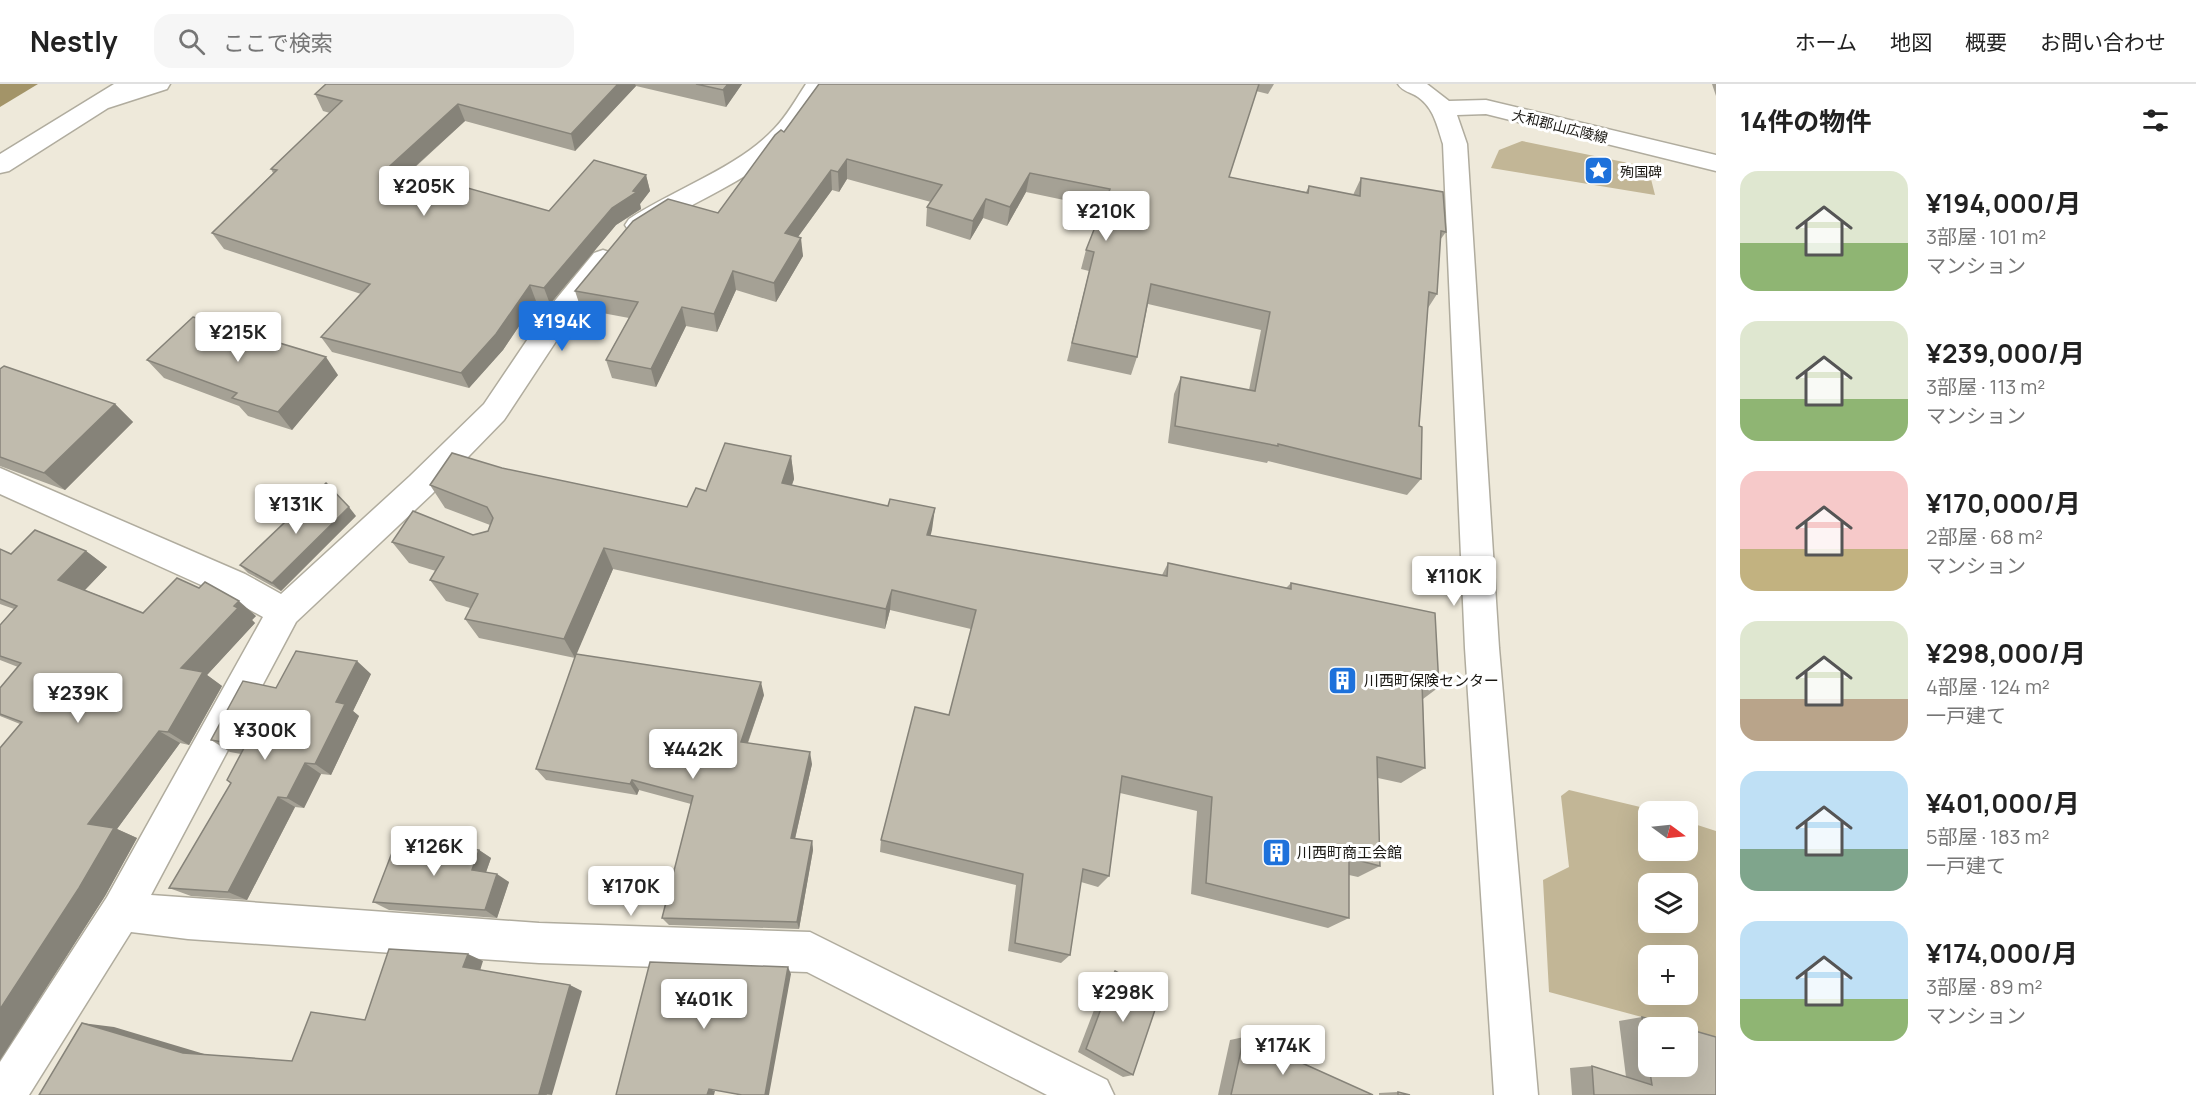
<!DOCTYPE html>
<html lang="ja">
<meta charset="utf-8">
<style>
:root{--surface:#fff;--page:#f6f6f6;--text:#222;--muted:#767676;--line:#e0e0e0;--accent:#1d71db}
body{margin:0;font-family:Manrope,"Noto Sans JP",sans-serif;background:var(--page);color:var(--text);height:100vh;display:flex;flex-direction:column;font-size:22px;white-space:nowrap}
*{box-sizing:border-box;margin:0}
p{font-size:20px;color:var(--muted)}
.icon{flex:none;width:33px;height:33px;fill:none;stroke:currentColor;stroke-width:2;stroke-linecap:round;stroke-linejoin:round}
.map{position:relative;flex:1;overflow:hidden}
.details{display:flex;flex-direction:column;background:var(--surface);width:480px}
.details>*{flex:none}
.needle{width:39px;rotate:105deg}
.buttons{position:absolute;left:1638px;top:717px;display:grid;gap:12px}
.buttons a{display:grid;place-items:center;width:60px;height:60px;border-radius:12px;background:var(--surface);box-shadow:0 6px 24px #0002;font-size:30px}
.price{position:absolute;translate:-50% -51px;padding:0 14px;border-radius:6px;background:#fff;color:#222;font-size:20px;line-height:39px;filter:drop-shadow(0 2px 3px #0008)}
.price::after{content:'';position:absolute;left:50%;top:36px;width:18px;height:14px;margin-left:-9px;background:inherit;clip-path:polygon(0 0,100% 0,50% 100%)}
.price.on{background:var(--accent);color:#fff}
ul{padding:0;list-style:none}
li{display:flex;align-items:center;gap:18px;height:150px;padding:0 24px}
li span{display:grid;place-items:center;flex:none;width:168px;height:120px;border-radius:18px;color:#555}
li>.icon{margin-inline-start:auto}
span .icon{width:72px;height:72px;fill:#fffc;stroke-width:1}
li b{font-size:26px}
h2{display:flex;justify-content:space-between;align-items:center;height:72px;padding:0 24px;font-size:26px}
header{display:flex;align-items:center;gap:36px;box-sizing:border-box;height:84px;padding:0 30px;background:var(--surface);border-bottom:2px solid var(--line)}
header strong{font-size:28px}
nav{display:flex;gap:33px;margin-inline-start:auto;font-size:21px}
.search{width:420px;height:54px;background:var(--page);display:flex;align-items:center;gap:15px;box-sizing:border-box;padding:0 21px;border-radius:18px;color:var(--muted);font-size:22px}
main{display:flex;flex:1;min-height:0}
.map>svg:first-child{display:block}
</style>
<header>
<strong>Nestly</strong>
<div class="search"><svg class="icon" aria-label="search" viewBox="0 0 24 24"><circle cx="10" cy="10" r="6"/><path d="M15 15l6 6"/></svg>ここで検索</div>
<nav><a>ホーム</a><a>地図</a><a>概要</a><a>お問い合わせ</a></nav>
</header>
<main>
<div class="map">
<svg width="1716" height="1011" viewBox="0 0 1716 1011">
<rect width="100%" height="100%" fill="#eee9da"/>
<g fill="#c2b696" fill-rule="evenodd">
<path d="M 1522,57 L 1648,83 L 1655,111 L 1491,84 L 1499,66 Z"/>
<path d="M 1569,706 L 1657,727 L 1648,728 L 1648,766 L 1688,766 L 1688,738 L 1716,747 L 1716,954 L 1688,946 L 1688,944 L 1679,943 L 1549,908 L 1543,796 L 1569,783 L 1561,712 ZM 1648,800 L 1688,800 L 1688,838 L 1648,838 ZM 1648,872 L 1688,872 L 1688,910 L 1648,910 Z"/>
</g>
<path fill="#a39468" d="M 0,0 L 38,0 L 0,23 Z"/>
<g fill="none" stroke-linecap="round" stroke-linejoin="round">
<defs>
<g id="street">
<path d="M 114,0 L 170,0 L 167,5 L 108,24 L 9,87 L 0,89 L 0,70 Z"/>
<path d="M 806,0 L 828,0 C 816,20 805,41 789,58 C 752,96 691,118 647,147 L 638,150 L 629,147 L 625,141 L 629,135 C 673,106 739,83 774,45 C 787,32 796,15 806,0 Z"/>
<path d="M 603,166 L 612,169 L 616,175 L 568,239 L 504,336 L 432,410 L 296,538 L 151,811 L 539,839 L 810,848 L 1107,996 L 1114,1011 L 1047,1011 L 807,888 L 539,879 L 188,855 L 131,848 L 29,1011 L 0,1011 L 0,978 L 107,813 L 263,533 L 221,510 L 0,410 L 0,384 L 245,490 L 281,510 L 410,392 L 484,320 L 548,225 L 594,169 Z"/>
</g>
<path id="secondary" d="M 1398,0 L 1427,0 L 1449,17 L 1486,16 L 1716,71 L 1716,87 L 1486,30 L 1457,31 L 1467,60 L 1499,564 L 1538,1011 L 1494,1011 L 1465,564 L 1443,60 C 1437,42 1434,24 1418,13 C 1411,8 1403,8 1398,0 Z"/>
</defs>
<use href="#street" stroke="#b0ac9e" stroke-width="3"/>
<use href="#secondary" stroke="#b0ac9e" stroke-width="3"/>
<use href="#street" fill="#fff" fill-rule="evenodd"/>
<use href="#secondary" fill="#fff" fill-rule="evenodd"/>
</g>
<g fill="#a5a195">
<path d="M 326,0 L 742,0 L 726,23 L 636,2 L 575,67 L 465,37 L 410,88 L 549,127 L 646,91 L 650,107 L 640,120 L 641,125 L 616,141 L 550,220 L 536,217 L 503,266 L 469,304 L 332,268 L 321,253 L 361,210 L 224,165 L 212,149 L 273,89 L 271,85 L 330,29 L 323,27 L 315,10 Z"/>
<path d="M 819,0 L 1274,0 L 1268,10 L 1256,7 L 1229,93 L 1306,108 L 1309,102 L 1353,111 L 1361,94 L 1446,148 L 1440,156 L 1437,210 L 1428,224 L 1419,342 L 1421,395 L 1407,411 L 1268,377 L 1267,379 L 1168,359 L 1174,310 L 1181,293 L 1249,306 L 1261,246 L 1148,220 L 1137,273 L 1131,291 L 1067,277 L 1089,187 L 1081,185 L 1086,166 L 1102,124 L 1026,108 L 1007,142 L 983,134 L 970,156 L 926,142 L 927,123 L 931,118 L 847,95 L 839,108 L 832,106 L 798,153 L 803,172 L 776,218 L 736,206 L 717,248 L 686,242 L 656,303 L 612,294 L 606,276 L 629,234 L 581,225 L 575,207 L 718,129 L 784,48 Z"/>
<path d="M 1712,0 L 1716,0 L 1716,12 Z"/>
<path d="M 147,276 L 338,291 L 292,346 L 248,332 L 239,322 L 164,294 Z"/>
<path d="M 0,285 L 115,320 L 133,338 L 65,406 L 0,382 Z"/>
<path d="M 791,372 L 794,395 L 792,401 L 888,422 L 935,424 L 930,452 L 1162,491 L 1168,479 L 1286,504 L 1291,499 L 1439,603 L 1423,615 L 1425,684 L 1401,699 L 1378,694 L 1380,782 L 1358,793 L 1349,791 L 1349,834 L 1328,844 L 1191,810 L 1197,727 L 1120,709 L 1109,792 L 1098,803 L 1081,798 L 1070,871 L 1061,879 L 1008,867 L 1016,801 L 880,768 L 881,756 L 949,631 L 971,545 L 890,526 L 885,545 L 613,485 L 576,570 L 764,611 L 748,659 L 812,680 L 795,755 L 812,757 L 813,766 L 799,845 L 669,841 L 662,834 L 691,720 L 639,706 L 637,711 L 546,696 L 536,685 L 575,574 L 479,554 L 465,535 L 470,524 L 446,517 L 430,496 L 436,487 L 409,479 L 392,458 L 473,451 L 488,447 L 490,441 L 445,424 L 430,401 L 502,384 L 687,423 L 706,407 Z"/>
<path d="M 356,432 L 281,507 L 248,489 L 240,481 Z"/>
<path d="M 0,465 L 11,470 L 86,467 L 107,483 L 85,506 L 143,529 L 256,532 L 252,536 L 255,539 L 207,591 L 222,602 L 189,661 L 180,659 L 117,745 L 137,754 L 105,812 L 0,976 L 0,664 L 20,640 L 0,632 L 0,604 L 18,583 L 0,576 L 0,541 L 14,525 L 0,520 Z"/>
<path d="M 371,590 L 353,627 L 359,632 L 331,691 L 321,690 L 304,724 L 295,723 L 247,816 L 191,812 L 169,804 L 231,699 L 241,670 L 230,668 L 211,656 L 276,604 Z"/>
<path d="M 479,766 L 491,774 L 486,788 L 509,798 L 497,834 L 389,826 L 373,818 Z"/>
<path d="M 1115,887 L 1133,991 L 1123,993 L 1078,968 L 1107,892 Z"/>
<path d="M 1642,933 L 1716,1011 L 1572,1011 L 1570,984 L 1592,982 L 1626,993 L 1619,937 Z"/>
<path d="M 1244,953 L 1373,1011 L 1218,1011 L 1230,956 Z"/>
<path d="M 1398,1008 L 1410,1011 L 1379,1011 L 1379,1009 Z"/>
</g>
<g fill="#868379">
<path d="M 618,0 L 635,0 L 636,2 L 575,67 L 571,50 Z"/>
<path d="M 728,0 L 742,0 L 726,23 L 723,6 Z"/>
<path d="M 458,20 L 465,37 L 398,98 L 390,82 Z"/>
<path d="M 847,75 L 847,95 L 839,108 L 838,88 Z"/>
<path d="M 831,86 L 832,106 L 787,168 L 785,149 Z"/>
<path d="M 1030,89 L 1026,108 L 1007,142 L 1010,123 Z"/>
<path d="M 646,91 L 650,107 L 640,120 L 641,125 L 616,141 L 550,220 L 544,204 L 612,124 L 633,107 Z"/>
<path d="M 986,115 L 983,134 L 970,156 L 973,137 Z"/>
<path d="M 801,154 L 803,172 L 776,218 L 774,199 Z"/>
<path d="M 733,187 L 736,206 L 717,248 L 714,230 Z"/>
<path d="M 530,201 L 536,217 L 503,266 L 469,304 L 461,289 Z"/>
<path d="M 682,223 L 686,242 L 656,303 L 651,285 Z"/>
<path d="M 326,273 L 338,291 L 292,346 L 278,328 Z"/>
<path d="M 115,320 L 133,338 L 65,406 L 44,389 Z"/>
<path d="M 791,372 L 794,395 L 784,421 L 782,399 Z"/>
<path d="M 349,423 L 356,432 L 281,507 L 272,499 Z"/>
<path d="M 935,424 L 932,446 L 925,473 L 927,451 Z"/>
<path d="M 604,464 L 613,485 L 575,574 L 564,555 Z"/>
<path d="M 86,467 L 107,483 L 80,511 L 58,496 Z"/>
<path d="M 892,506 L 890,526 L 885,545 L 886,525 Z"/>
<path d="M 239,517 L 256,532 L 252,536 L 255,539 L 207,591 L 222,602 L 189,661 L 168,648 L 181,584 Z"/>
<path d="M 357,577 L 371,590 L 353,627 L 359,632 L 331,691 L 315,680 L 336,618 Z"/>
<path d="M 761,598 L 764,611 L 744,669 L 741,658 Z"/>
<path d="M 159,647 L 180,659 L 117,745 L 137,754 L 105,812 L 0,976 L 0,925 L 88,740 Z"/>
<path d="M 810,668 L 812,680 L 793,763 L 791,754 Z"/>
<path d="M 305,679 L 321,690 L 304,724 L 287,714 Z"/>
<path d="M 632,696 L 639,706 L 637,711 L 630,700 Z"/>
<path d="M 278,713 L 295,723 L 247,816 L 228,808 Z"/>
<path d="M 812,757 L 813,766 L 799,845 L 797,838 Z"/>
<path d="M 479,766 L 491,774 L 484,794 L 472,786 Z"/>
<path d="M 497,790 L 509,798 L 497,834 L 485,826 Z"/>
<path d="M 468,870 L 483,877 L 479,890 L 463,883 Z"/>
<path d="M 788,883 L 791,890 L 769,1011 L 765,1011 Z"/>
<path d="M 570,901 L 582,907 L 552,1011 L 539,1010 Z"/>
<path d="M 82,939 L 114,943 L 211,972 L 183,969 Z"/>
<path d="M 709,1005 L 715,1007 L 714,1011 L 707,1011 Z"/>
</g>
<g fill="#c0bbad" stroke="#868379" stroke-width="1.5">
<path d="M 326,0 L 618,0 L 571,50 L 458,20 L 390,82 L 549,127 L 594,76 L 646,91 L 633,107 L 637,108 L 612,124 L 544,204 L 530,201 L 496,250 L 461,289 L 321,253 L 370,200 L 212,149 L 277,86 L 271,85 L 342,17 L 315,10 Z"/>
<path d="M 696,0 L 728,0 L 723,6 Z"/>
<path d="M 819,0 L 1259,0 L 1229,93 L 1308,109 L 1309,102 L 1360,112 L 1361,94 L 1443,108 L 1446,148 L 1441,147 L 1437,210 L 1429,208 L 1419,342 L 1422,343 L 1421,395 L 1278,360 L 1278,362 L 1175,342 L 1181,293 L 1255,307 L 1270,228 L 1151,200 L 1137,273 L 1072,259 L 1094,168 L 1086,166 L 1110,105 L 1030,89 L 1010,123 L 986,115 L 973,137 L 927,123 L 942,101 L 847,75 L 838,88 L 831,86 L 785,149 L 801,154 L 774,199 L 733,187 L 714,230 L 682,223 L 651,285 L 606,276 L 638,218 L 575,207 L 633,137 L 668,115 L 718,129 L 775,51 L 781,46 L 784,48 Z"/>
<path d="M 193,233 L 326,273 L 278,328 L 232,314 L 237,309 L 147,276 Z"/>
<path d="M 4,282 L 115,320 L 44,389 L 0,373 L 0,285 Z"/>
<path d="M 725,359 L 791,372 L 782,399 L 888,422 L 890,415 L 935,424 L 927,451 L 1167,492 L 1168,479 L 1291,505 L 1291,499 L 1435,529 L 1439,603 L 1422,599 L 1425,684 L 1377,673 L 1380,782 L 1349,774 L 1349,834 L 1206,799 L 1212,713 L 1122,692 L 1109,792 L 1083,785 L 1070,871 L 1015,859 L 1023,790 L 881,756 L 915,623 L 949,631 L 976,526 L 892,506 L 886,525 L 604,464 L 564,555 L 465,535 L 478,510 L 430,496 L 444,473 L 392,458 L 413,427 L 473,451 L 488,447 L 493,434 L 487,423 L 430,401 L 452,369 L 502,384 L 687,423 L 696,404 L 706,407 Z"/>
<path d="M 326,399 L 349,423 L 272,499 L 240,481 Z"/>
<path d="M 35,446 L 86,467 L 58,496 L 143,529 L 177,494 L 199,504 L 205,498 L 239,517 L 234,522 L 238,524 L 181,584 L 203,588 L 168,648 L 159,647 L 88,740 L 114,744 L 79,804 L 0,925 L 0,664 L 22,638 L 0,630 L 0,604 L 21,579 L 0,572 L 0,541 L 17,522 L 0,515 L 0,465 L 11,470 Z"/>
<path d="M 296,567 L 357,577 L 336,618 L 345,620 L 315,680 L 305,679 L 287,714 L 278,713 L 228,808 L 169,804 L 231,699 L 227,696 L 245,662 L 211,656 L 243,597 L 276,604 Z"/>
<path d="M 576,570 L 761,598 L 741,658 L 810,668 L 791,754 L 812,757 L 797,838 L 662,834 L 693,712 L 632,696 L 630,700 L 536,685 Z"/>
<path d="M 398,753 L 479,766 L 472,786 L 497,790 L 485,826 L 373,818 Z"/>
<path d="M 389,865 L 468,870 L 463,883 L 570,901 L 539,1010 L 547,1011 L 39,1011 L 82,939 L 183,969 L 292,977 L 311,928 L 365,936 Z"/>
<path d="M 650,878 L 788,883 L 765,1011 L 742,1011 L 709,1005 L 707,1011 L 616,1011 Z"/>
<path d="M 1115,887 L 1160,911 L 1133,991 L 1086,965 Z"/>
<path d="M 1642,933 L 1681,944 L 1648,944 L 1648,979 Z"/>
<path d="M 1688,945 L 1716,953 L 1716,1011 L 1594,1011 L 1592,982 L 1652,1001 L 1649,982 L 1688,982 Z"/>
<path d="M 1244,953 L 1373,1011 L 1231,1011 Z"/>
<path d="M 1398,1008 L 1410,1011 L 1398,1011 Z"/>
</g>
<defs>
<symbol id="sight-square" viewBox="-11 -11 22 22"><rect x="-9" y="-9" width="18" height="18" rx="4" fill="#1d71db" stroke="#fff"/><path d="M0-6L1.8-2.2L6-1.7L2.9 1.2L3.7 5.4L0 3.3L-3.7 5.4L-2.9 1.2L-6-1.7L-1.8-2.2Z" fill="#fff"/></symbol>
<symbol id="building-square" viewBox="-11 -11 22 22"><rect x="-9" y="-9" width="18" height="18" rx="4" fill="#1d71db" stroke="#fff"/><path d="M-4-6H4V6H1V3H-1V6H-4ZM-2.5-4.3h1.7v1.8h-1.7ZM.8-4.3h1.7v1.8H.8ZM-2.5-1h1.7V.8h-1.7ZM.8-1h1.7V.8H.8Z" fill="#fff"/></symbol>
</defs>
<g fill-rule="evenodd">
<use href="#sight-square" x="1582" y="70" width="33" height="33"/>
<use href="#building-square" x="1326" y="580" width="33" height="33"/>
<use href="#building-square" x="1260" y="752" width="33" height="33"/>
</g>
<g text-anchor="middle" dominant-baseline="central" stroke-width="6" stroke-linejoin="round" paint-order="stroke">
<g font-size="14" fill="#191712" stroke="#fff">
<text transform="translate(1560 42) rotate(14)">大和郡山広陵線</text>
</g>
<g font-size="14" fill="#191712" stroke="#fff" text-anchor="start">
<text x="1620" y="87">殉国碑</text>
</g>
<g font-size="15" fill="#191712" stroke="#fff" text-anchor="start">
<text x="1364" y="596">川西町保険センター</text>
<text x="1297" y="768">川西町商工会館</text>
</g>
</g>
</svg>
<div class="buttons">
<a><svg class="needle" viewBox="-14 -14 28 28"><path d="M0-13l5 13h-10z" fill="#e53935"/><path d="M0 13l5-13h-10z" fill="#767676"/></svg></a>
<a><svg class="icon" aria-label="layers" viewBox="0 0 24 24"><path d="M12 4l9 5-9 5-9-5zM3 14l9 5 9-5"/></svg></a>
<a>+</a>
<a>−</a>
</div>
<b class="price" style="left:424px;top:133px">¥205K</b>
<b class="price" style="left:1106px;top:158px">¥210K</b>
<b class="price on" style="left:562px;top:268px">¥194K</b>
<b class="price" style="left:238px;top:279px">¥215K</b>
<b class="price" style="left:296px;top:451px">¥131K</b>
<b class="price" style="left:1454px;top:523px">¥110K</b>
<b class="price" style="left:78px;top:640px">¥239K</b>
<b class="price" style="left:265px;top:677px">¥300K</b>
<b class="price" style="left:693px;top:696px">¥442K</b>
<b class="price" style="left:434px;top:793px">¥126K</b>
<b class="price" style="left:631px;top:833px">¥170K</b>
<b class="price" style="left:1123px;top:939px">¥298K</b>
<b class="price" style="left:704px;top:946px">¥401K</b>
<b class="price" style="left:1283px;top:992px">¥174K</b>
</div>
<section class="details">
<h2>14件の物件<svg class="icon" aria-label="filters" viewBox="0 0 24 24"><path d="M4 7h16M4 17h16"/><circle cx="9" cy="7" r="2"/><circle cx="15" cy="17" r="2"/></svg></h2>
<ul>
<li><span style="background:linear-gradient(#dfe7d0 60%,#8fb573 0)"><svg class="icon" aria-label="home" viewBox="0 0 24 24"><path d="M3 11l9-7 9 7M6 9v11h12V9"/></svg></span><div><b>¥194,000/月</b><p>3部屋 · 101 m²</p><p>マンション</p></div></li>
<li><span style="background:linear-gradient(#dfe7d0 65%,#8fb573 0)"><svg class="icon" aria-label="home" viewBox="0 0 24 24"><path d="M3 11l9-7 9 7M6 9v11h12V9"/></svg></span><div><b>¥239,000/月</b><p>3部屋 · 113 m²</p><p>マンション</p></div></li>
<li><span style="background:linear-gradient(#f6c9c9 65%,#c2b280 0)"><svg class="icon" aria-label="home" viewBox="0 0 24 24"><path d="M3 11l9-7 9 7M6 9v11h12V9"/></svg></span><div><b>¥170,000/月</b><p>2部屋 · 68 m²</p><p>マンション</p></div></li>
<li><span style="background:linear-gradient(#dfe7d0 65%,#b9a48a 0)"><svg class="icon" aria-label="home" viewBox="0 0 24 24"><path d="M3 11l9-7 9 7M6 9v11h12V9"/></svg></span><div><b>¥298,000/月</b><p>4部屋 · 124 m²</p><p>一戸建て</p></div></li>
<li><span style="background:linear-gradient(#bfe0f5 65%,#7fa58c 0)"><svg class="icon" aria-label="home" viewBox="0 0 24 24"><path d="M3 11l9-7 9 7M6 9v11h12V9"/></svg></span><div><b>¥401,000/月</b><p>5部屋 · 183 m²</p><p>一戸建て</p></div></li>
<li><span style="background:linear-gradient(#bfe0f5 65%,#8fb573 0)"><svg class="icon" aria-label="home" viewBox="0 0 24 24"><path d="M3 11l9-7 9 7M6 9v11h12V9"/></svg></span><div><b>¥174,000/月</b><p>3部屋 · 89 m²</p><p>マンション</p></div></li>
</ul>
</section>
</main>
